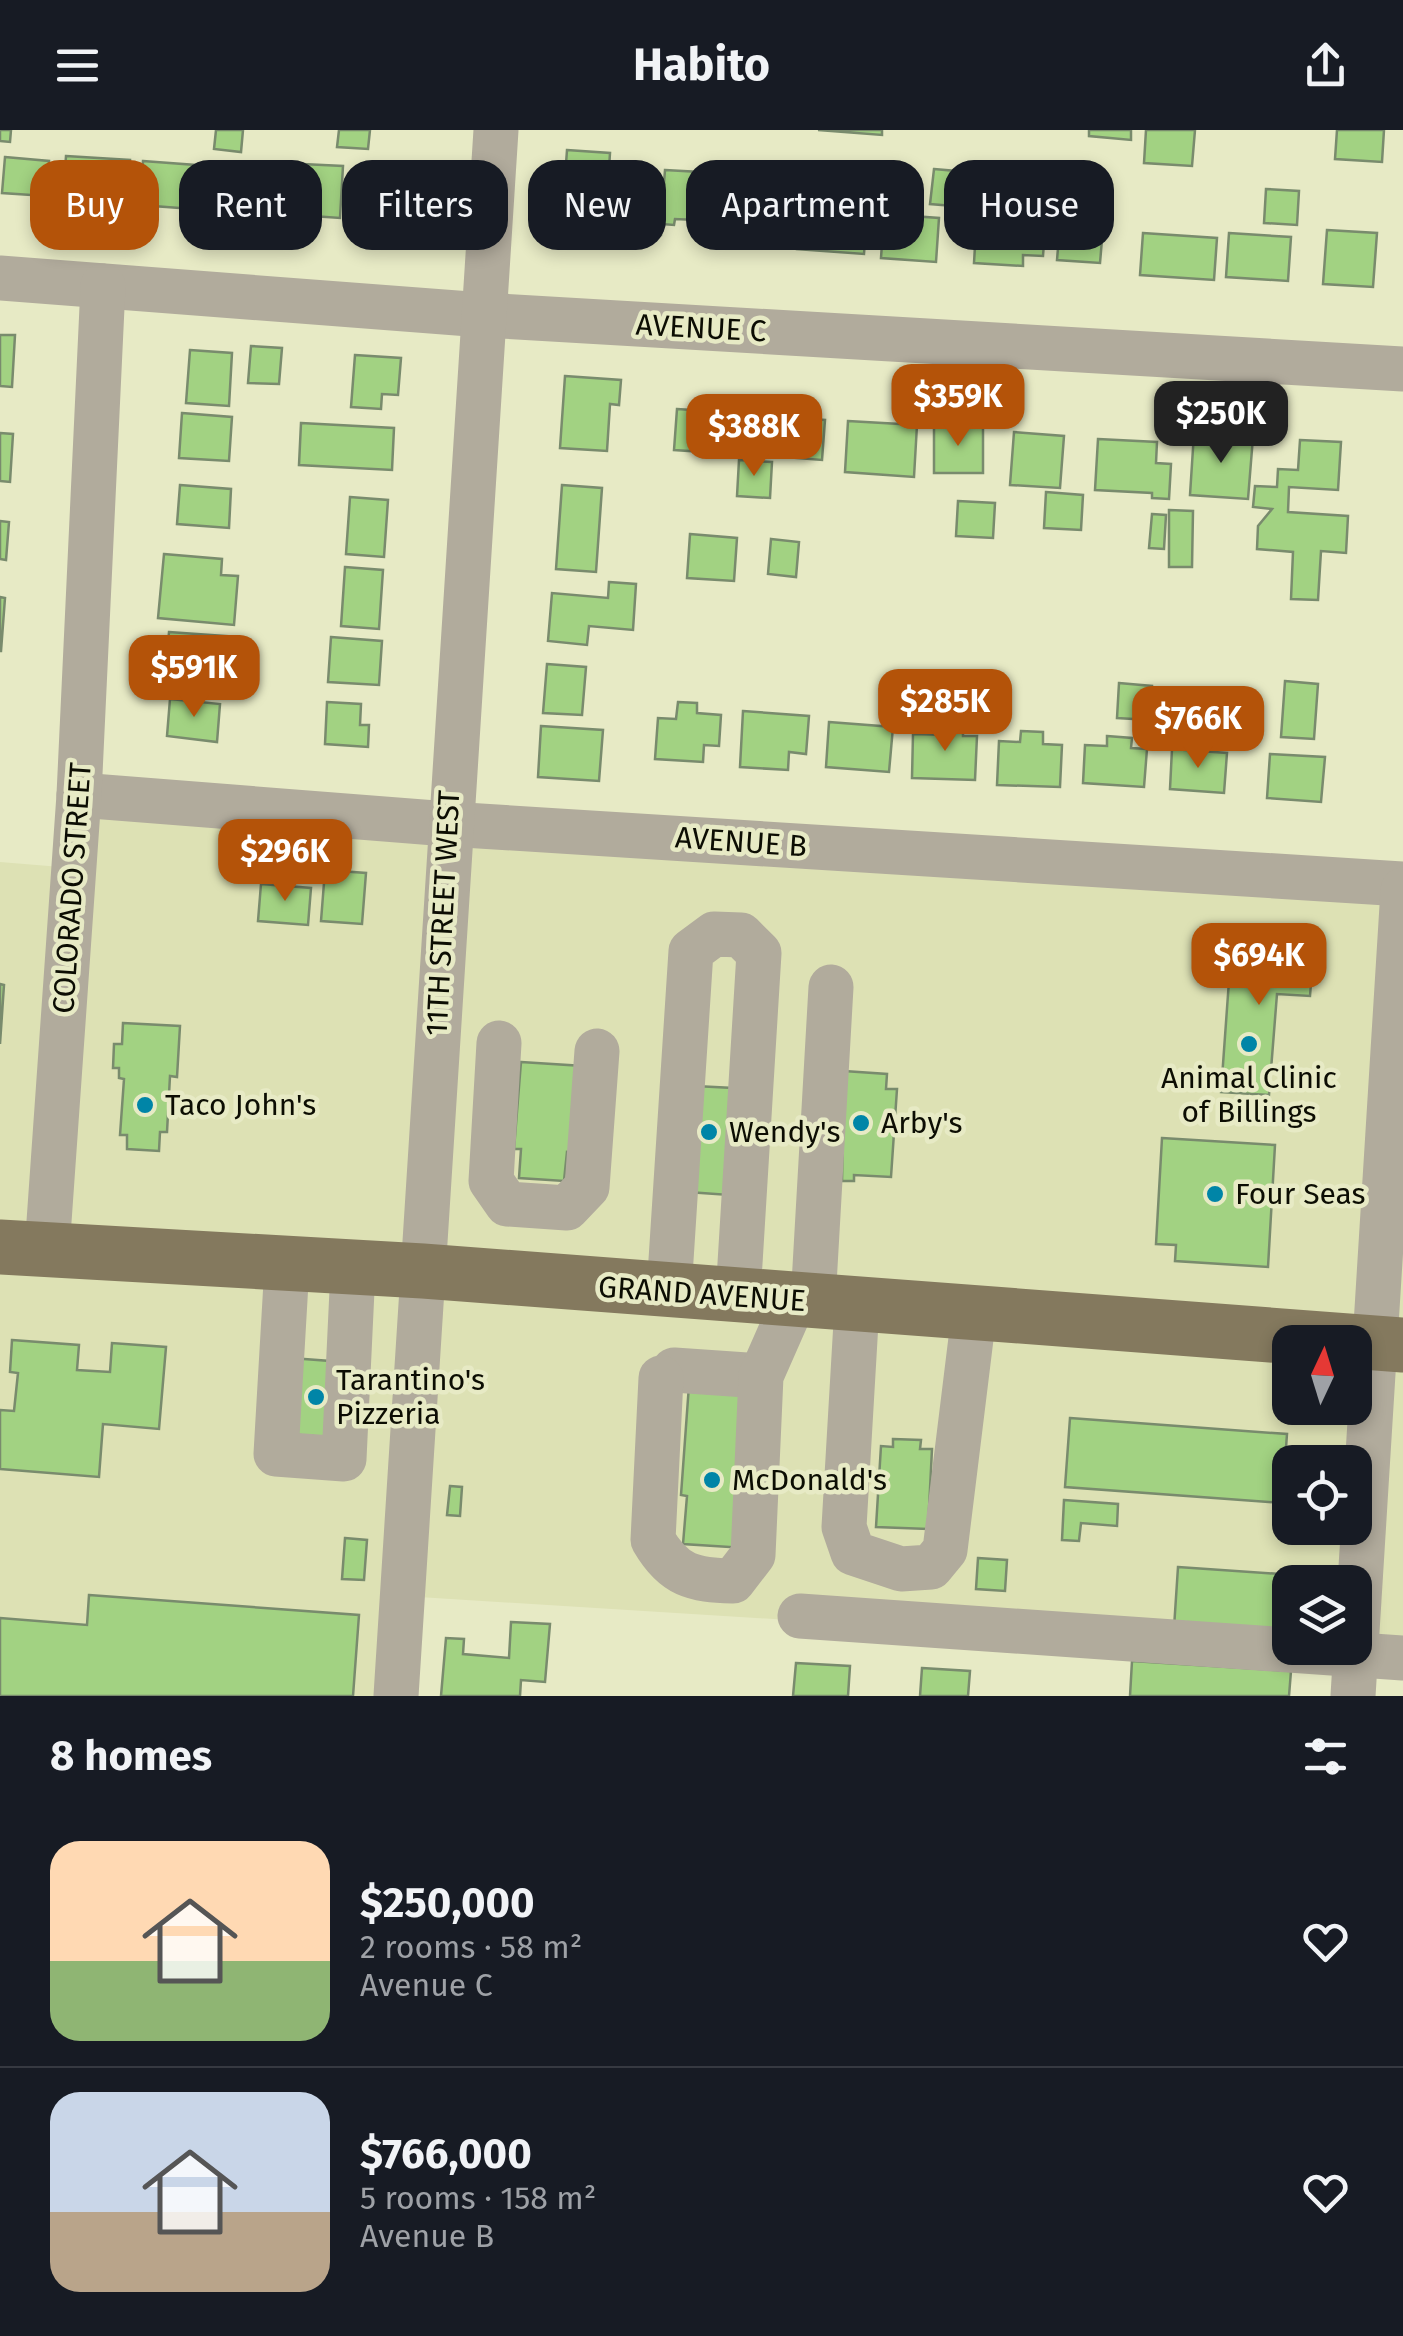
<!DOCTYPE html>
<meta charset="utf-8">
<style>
:root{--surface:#171b24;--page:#20242c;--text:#f1f3f6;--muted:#9ea1a6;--line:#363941;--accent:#b45309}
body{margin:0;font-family:"Fira Sans",sans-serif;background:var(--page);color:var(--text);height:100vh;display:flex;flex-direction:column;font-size:38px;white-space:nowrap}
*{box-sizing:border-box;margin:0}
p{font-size:32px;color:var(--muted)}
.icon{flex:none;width:55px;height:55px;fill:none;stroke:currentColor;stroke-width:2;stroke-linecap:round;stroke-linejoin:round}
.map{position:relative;height:1566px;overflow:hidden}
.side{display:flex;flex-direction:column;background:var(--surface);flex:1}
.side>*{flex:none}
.hud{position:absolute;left:30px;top:30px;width:1345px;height:90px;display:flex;gap:20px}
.needle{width:65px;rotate:4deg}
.tools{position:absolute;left:1272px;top:1195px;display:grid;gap:20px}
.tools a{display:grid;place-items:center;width:100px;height:100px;border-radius:20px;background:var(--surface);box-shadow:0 5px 15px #0003;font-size:50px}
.price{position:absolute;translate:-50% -85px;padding:0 22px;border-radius:20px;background:var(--accent);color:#fff;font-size:32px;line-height:65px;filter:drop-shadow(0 2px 5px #0008)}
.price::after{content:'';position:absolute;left:50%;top:60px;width:30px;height:22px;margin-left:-15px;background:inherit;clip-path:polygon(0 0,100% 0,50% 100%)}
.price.selected{background:#222;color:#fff}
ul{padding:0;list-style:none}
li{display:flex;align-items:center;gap:30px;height:250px;padding:0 50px}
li+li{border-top:2px solid var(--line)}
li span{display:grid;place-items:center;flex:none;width:280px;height:200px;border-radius:30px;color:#555}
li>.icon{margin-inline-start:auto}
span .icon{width:120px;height:120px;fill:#fffc;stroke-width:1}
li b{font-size:42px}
h2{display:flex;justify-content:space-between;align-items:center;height:120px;padding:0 50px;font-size:42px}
.pill{padding:0 35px;border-radius:30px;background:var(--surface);box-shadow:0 5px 15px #0003;font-size:35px;line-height:90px}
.pill.selected{background:var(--accent);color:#fff}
header{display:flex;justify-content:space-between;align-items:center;height:130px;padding:0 50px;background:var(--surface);font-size:45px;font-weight:700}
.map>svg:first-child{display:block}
</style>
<header><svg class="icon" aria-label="menu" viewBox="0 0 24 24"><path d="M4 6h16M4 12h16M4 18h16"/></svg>Habito<svg class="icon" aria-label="share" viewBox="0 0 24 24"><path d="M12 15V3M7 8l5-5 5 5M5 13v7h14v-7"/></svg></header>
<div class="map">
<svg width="1403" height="1566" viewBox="0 0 1403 1566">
<rect width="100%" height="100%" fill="#e7eac5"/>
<path fill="#dde1b4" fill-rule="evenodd" d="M 79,665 L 1403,754 L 1403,1528 L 403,1466 L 396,1566 L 0,1566 L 0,732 L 73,738 ZM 1290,1212 L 1355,1212 L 1355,1278 L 1290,1278 ZM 1290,1332 L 1355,1332 L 1355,1398 L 1290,1398 ZM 1290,1452 L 1355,1452 L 1355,1518 L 1290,1518 Z"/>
<g fill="#a2d282" stroke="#798b6d" stroke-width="2.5">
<path d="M 0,0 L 11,0 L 10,12 L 0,11 Z"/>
<path d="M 216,0 L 243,0 L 241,22 L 214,19 Z"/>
<path d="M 339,0 L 370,0 L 368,19 L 337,17 Z"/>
<path d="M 818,0 L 882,0 L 882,5 Z"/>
<path d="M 1089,0 L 1131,0 L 1131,10 L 1089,6 Z"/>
<path d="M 1146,0 L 1195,0 L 1192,36 L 1144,33 Z"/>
<path d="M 1337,0 L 1384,0 L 1382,32 L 1335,29 Z"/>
<path d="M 567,20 L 610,23 L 607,71 L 587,69 L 585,110 L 542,107 L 545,61 L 564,62 Z"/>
<path d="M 66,26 L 130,30 L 127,73 L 63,69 Z"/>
<path d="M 5,27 L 49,31 L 46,66 L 2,63 Z"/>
<path d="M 143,31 L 209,36 L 206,80 L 140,75 Z"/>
<path d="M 302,34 L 343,36 L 340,88 L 298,85 Z"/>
<path d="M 934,39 L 956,41 L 953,76 L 930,74 Z"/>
<path d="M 665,40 L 700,42 L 696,90 L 675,89 L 674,95 L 662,94 L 661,105 L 623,103 L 627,50 L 664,53 Z"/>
<path d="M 236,41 L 288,44 L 285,85 L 234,82 Z"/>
<path d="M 438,51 L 439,92 L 383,92 L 383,52 Z"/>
<path d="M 1266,59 L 1299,61 L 1297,95 L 1264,93 Z"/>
<path d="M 748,60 L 780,60 L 778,113 L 722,112 L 723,76 L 748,76 Z"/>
<path d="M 800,64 L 868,69 L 864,124 L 797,119 Z"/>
<path d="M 1062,71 L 1105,74 L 1100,133 L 1057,130 Z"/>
<path d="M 997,83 L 1046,86 L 1043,126 L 1023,125 L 1023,136 L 974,133 L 976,99 L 996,99 Z"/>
<path d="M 884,84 L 939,88 L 936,132 L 881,128 Z"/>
<path d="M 1327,100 L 1377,103 L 1373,157 L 1323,154 Z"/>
<path d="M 1143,103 L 1217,108 L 1214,150 L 1140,145 Z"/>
<path d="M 1229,103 L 1291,107 L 1288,151 L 1226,147 Z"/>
<path d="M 0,205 L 15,205 L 12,257 L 0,256 Z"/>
<path d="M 251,216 L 282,218 L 279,254 L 248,253 Z"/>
<path d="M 190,220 L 232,223 L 229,276 L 186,273 Z"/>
<path d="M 355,225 L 401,228 L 398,265 L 382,264 L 381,279 L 351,277 Z"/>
<path d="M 565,246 L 621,250 L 619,275 L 610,274 L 607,321 L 560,318 Z"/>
<path d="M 677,279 L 738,283 L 735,324 L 674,320 Z"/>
<path d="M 182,283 L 232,287 L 229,331 L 179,328 Z"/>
<path d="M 762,286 L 825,290 L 822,330 L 760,325 Z"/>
<path d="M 848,291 L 917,295 L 914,347 L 845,342 Z"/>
<path d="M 301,293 L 394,298 L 392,340 L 299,335 Z"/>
<rect x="934" y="295" width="49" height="48"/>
<path d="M 1014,302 L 1064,306 L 1060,358 L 1010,355 Z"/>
<path d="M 0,303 L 13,304 L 10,352 L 0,351 Z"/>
<path d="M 1194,303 L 1253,307 L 1248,369 L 1190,365 Z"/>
<path d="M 1098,309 L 1157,312 L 1156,333 L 1171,334 L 1169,369 L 1152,368 L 1152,363 L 1095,360 Z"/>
<path d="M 1300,310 L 1341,312 L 1338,360 L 1289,357 L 1288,382 L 1348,386 L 1346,423 L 1321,421 L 1318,470 L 1291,469 L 1293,422 L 1257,419 L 1258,396 L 1272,379 L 1253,377 L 1255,356 L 1277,357 L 1278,339 L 1298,340 Z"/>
<path d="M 739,330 L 772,332 L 770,368 L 737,366 Z"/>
<path d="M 180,355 L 231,359 L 229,398 L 177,394 Z"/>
<path d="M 562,355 L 602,358 L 596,442 L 556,439 Z"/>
<path d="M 1046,362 L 1083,365 L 1081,400 L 1044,398 Z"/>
<path d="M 350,367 L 388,370 L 384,427 L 346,424 Z"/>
<path d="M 958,371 L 995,373 L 993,408 L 956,406 Z"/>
<path d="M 1169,380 L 1193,381 L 1192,437 L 1169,437 Z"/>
<path d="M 1152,384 L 1166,385 L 1164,419 L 1149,418 Z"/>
<path d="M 0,391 L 9,392 L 6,430 L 0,429 Z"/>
<path d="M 690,404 L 737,408 L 734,451 L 687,448 Z"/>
<path d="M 771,409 L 799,412 L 796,447 L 768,444 Z"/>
<path d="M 164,424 L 222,429 L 221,445 L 238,446 L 234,495 L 158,488 Z"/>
<path d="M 345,437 L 383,440 L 379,499 L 341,496 Z"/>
<path d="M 609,452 L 636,454 L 633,500 L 589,496 L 587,515 L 548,511 L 552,463 L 608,468 Z"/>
<path d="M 0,467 L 5,468 L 1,521 L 0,521 Z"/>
<path d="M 169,502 L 238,507 L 236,542 L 166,537 Z"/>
<path d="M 331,507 L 382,511 L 379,555 L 328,552 Z"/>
<path d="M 547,534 L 586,537 L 582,585 L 543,583 Z"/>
<path d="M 1285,551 L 1318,554 L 1314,609 L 1281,607 Z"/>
<path d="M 1119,553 L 1152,556 L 1150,590 L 1117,588 Z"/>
<path d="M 170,569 L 220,574 L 217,612 L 167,606 Z"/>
<path d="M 327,572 L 361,574 L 360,595 L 369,595 L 368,617 L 325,614 Z"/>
<path d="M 678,572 L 697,573 L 697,583 L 721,585 L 719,616 L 704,615 L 703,632 L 655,629 L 658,588 L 676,589 Z"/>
<path d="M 743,581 L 809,586 L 806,624 L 789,622 L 788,640 L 740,637 Z"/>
<path d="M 948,587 L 963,588 L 963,606 L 977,606 L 975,650 L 912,648 L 913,604 L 947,605 Z"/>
<path d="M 829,592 L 893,597 L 889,642 L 826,637 Z"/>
<path d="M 541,596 L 603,600 L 599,651 L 538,647 Z"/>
<path d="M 1021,601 L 1043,602 L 1043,614 L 1062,615 L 1060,657 L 997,655 L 999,611 L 1020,612 Z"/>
<path d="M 1107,606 L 1132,608 L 1131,618 L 1147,619 L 1144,657 L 1083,653 L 1085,615 L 1107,616 Z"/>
<path d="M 1172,619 L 1227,623 L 1224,663 L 1170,659 Z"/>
<path d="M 1270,624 L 1325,627 L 1321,672 L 1267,668 Z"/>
<path d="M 325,740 L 366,743 L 362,794 L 321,791 Z"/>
<path d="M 261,754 L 311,758 L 308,795 L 258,791 Z"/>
<path d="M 1232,809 L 1314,815 L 1310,866 L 1277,864 L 1269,965 L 1221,962 Z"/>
<path d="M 0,854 L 4,855 L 0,914 Z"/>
<path d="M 123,893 L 180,896 L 177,947 L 170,946 L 167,1002 L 160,1002 L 159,1021 L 127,1019 L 127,1005 L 120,1005 L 124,949 L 119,948 L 119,938 L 113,938 L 114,914 L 122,914 Z"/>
<path d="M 521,932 L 583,936 L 576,1023 L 567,1022 L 564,1051 L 519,1048 L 521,1019 L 514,1019 Z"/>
<path d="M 844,941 L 887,944 L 886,959 L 897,959 L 891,1047 L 854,1045 L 854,1051 L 842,1051 Z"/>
<path d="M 695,956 L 733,958 L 729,1065 L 688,1062 Z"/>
<path d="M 1162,1008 L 1275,1015 L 1268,1137 L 1175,1131 L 1176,1115 L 1156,1114 Z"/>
<path d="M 12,1210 L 79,1215 L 77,1240 L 110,1242 L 112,1213 L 166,1217 L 159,1299 L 103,1294 L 99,1347 L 0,1339 L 0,1280 L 14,1281 L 18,1243 L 10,1242 Z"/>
<path d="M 291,1228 L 343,1232 L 338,1308 L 286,1304 Z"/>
<path d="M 689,1255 L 752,1259 L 745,1418 L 683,1414 L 687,1366 L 681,1365 Z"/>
<path d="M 1070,1288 L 1287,1304 L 1282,1373 L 1065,1357 Z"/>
<path d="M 893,1309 L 921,1310 L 920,1319 L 932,1319 L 928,1399 L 876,1397 L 881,1316 L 893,1317 Z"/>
<path d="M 450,1356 L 462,1357 L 460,1386 L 447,1385 Z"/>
<path d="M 1064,1370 L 1118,1374 L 1117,1396 L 1081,1393 L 1079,1411 L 1062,1410 Z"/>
<path d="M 345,1408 L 367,1410 L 364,1450 L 342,1449 Z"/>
<path d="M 978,1428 L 1007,1430 L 1005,1461 L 976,1459 Z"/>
<path d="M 1178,1437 L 1309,1446 L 1309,1452 L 1290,1452 L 1290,1506 L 1174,1498 Z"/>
<path d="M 89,1465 L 359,1485 L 353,1566 L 0,1566 L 0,1488 L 87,1495 Z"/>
<path d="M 511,1492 L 550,1494 L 545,1552 L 521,1550 L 520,1566 L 441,1566 L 446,1508 L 464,1509 L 463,1524 L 509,1528 Z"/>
<path d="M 1132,1531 L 1291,1541 L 1289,1566 L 1130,1566 Z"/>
<path d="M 796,1533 L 850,1536 L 848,1566 L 793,1566 Z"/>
<path d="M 922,1538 L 970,1541 L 968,1566 L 920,1566 Z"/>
</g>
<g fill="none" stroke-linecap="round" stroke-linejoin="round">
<g stroke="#b1ab9c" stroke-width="45">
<path d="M 0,148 L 483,185 L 1403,239"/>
<path d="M 79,665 L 448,694 L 1403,754"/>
<path d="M 499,913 L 491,1051 L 507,1074 L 567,1078 L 587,1057 L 597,921"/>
<path d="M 47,1120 L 79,665 L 103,156"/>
<path d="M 287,1135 L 276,1324 L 344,1329 L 353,1139"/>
<path d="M 669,1161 L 691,821 L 714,804 L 741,805 L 759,823 L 738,1166"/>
<path d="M 813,1172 L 831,857"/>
<path d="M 857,1175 L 844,1397 L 853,1423 L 901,1439 L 931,1437 L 945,1420 L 974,1184"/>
<path d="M 674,1240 L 761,1246"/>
<path d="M 661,1248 L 653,1410 C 674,1446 693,1450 733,1451 L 753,1425 L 761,1246 L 794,1171"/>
<path d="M 800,1486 L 1403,1528"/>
<path d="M 396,1566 L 496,0"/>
<path d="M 1353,1566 L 1403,760"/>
</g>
<path stroke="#84795e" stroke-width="55" d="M 0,1117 L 423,1141 L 1403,1215"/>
</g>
<g fill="#0085a7" stroke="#e7eac5" stroke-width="4">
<circle cx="1249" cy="914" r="10"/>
<circle cx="145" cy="975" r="10"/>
<circle cx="861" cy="993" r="10"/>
<circle cx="709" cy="1002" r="10"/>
<circle cx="1215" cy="1064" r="10"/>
<circle cx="316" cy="1267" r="10"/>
<circle cx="712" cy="1350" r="10"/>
</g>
<g text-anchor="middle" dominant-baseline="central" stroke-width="9" stroke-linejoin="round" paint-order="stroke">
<g font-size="30" fill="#0c0d03" stroke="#e7eac5">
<text transform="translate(701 198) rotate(3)">AVENUE C</text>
<text transform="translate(741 712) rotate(4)">AVENUE B</text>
<text transform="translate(72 758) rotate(-86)">COLORADO STREET</text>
<text transform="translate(443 783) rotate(-87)">11TH STREET WEST</text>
<text transform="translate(702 1164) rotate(4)">GRAND AVENUE</text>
</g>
<g font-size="30" fill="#0c0d03" stroke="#e7eac5" text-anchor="start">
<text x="1249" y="948" text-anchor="middle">Animal Clinic<tspan x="1249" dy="34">of Billings</tspan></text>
<text x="165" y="975">Taco John's</text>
<text x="881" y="993">Arby's</text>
<text x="729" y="1002">Wendy's</text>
<text x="1235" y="1064">Four Seas</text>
<text x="336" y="1250">Tarantino's<tspan x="336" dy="34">Pizzeria</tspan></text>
<text x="732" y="1350">McDonald's</text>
</g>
</g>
</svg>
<div class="tools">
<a><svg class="needle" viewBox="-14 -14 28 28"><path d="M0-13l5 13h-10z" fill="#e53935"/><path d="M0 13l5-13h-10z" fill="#9ea1a6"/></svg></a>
<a><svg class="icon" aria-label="locate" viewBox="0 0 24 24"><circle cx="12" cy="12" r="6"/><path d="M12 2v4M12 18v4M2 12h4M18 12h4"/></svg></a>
<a><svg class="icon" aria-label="layers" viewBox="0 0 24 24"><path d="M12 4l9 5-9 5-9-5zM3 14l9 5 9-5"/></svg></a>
</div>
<b class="price" style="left:958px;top:319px">$359K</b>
<b class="price selected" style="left:1221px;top:336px">$250K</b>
<b class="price" style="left:754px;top:349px">$388K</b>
<b class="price" style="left:194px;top:590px">$591K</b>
<b class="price" style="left:945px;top:624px">$285K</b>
<b class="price" style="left:1198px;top:641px">$766K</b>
<b class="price" style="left:285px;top:774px">$296K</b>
<b class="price" style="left:1259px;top:878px">$694K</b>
<div class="hud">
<a class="pill selected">Buy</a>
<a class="pill">Rent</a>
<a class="pill">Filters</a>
<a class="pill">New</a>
<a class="pill">Apartment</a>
<a class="pill">House</a>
</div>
</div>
<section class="side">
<h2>8 homes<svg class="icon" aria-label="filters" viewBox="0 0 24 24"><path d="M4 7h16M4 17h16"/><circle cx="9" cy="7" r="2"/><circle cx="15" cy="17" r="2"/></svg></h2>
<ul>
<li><span style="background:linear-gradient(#ffd9b3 60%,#8fb573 0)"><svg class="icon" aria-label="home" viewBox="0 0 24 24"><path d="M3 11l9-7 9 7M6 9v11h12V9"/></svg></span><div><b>$250,000</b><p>2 rooms · 58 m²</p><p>Avenue C</p></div><svg class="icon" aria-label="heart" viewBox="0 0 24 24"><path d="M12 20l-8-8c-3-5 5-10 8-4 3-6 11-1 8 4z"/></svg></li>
<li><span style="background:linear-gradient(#c9d6e8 60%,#b9a48a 0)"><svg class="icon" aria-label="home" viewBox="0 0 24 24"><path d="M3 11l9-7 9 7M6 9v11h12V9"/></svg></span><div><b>$766,000</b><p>5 rooms · 158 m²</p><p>Avenue B</p></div><svg class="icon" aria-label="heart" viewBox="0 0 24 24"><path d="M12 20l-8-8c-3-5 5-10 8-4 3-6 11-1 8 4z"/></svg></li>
</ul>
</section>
